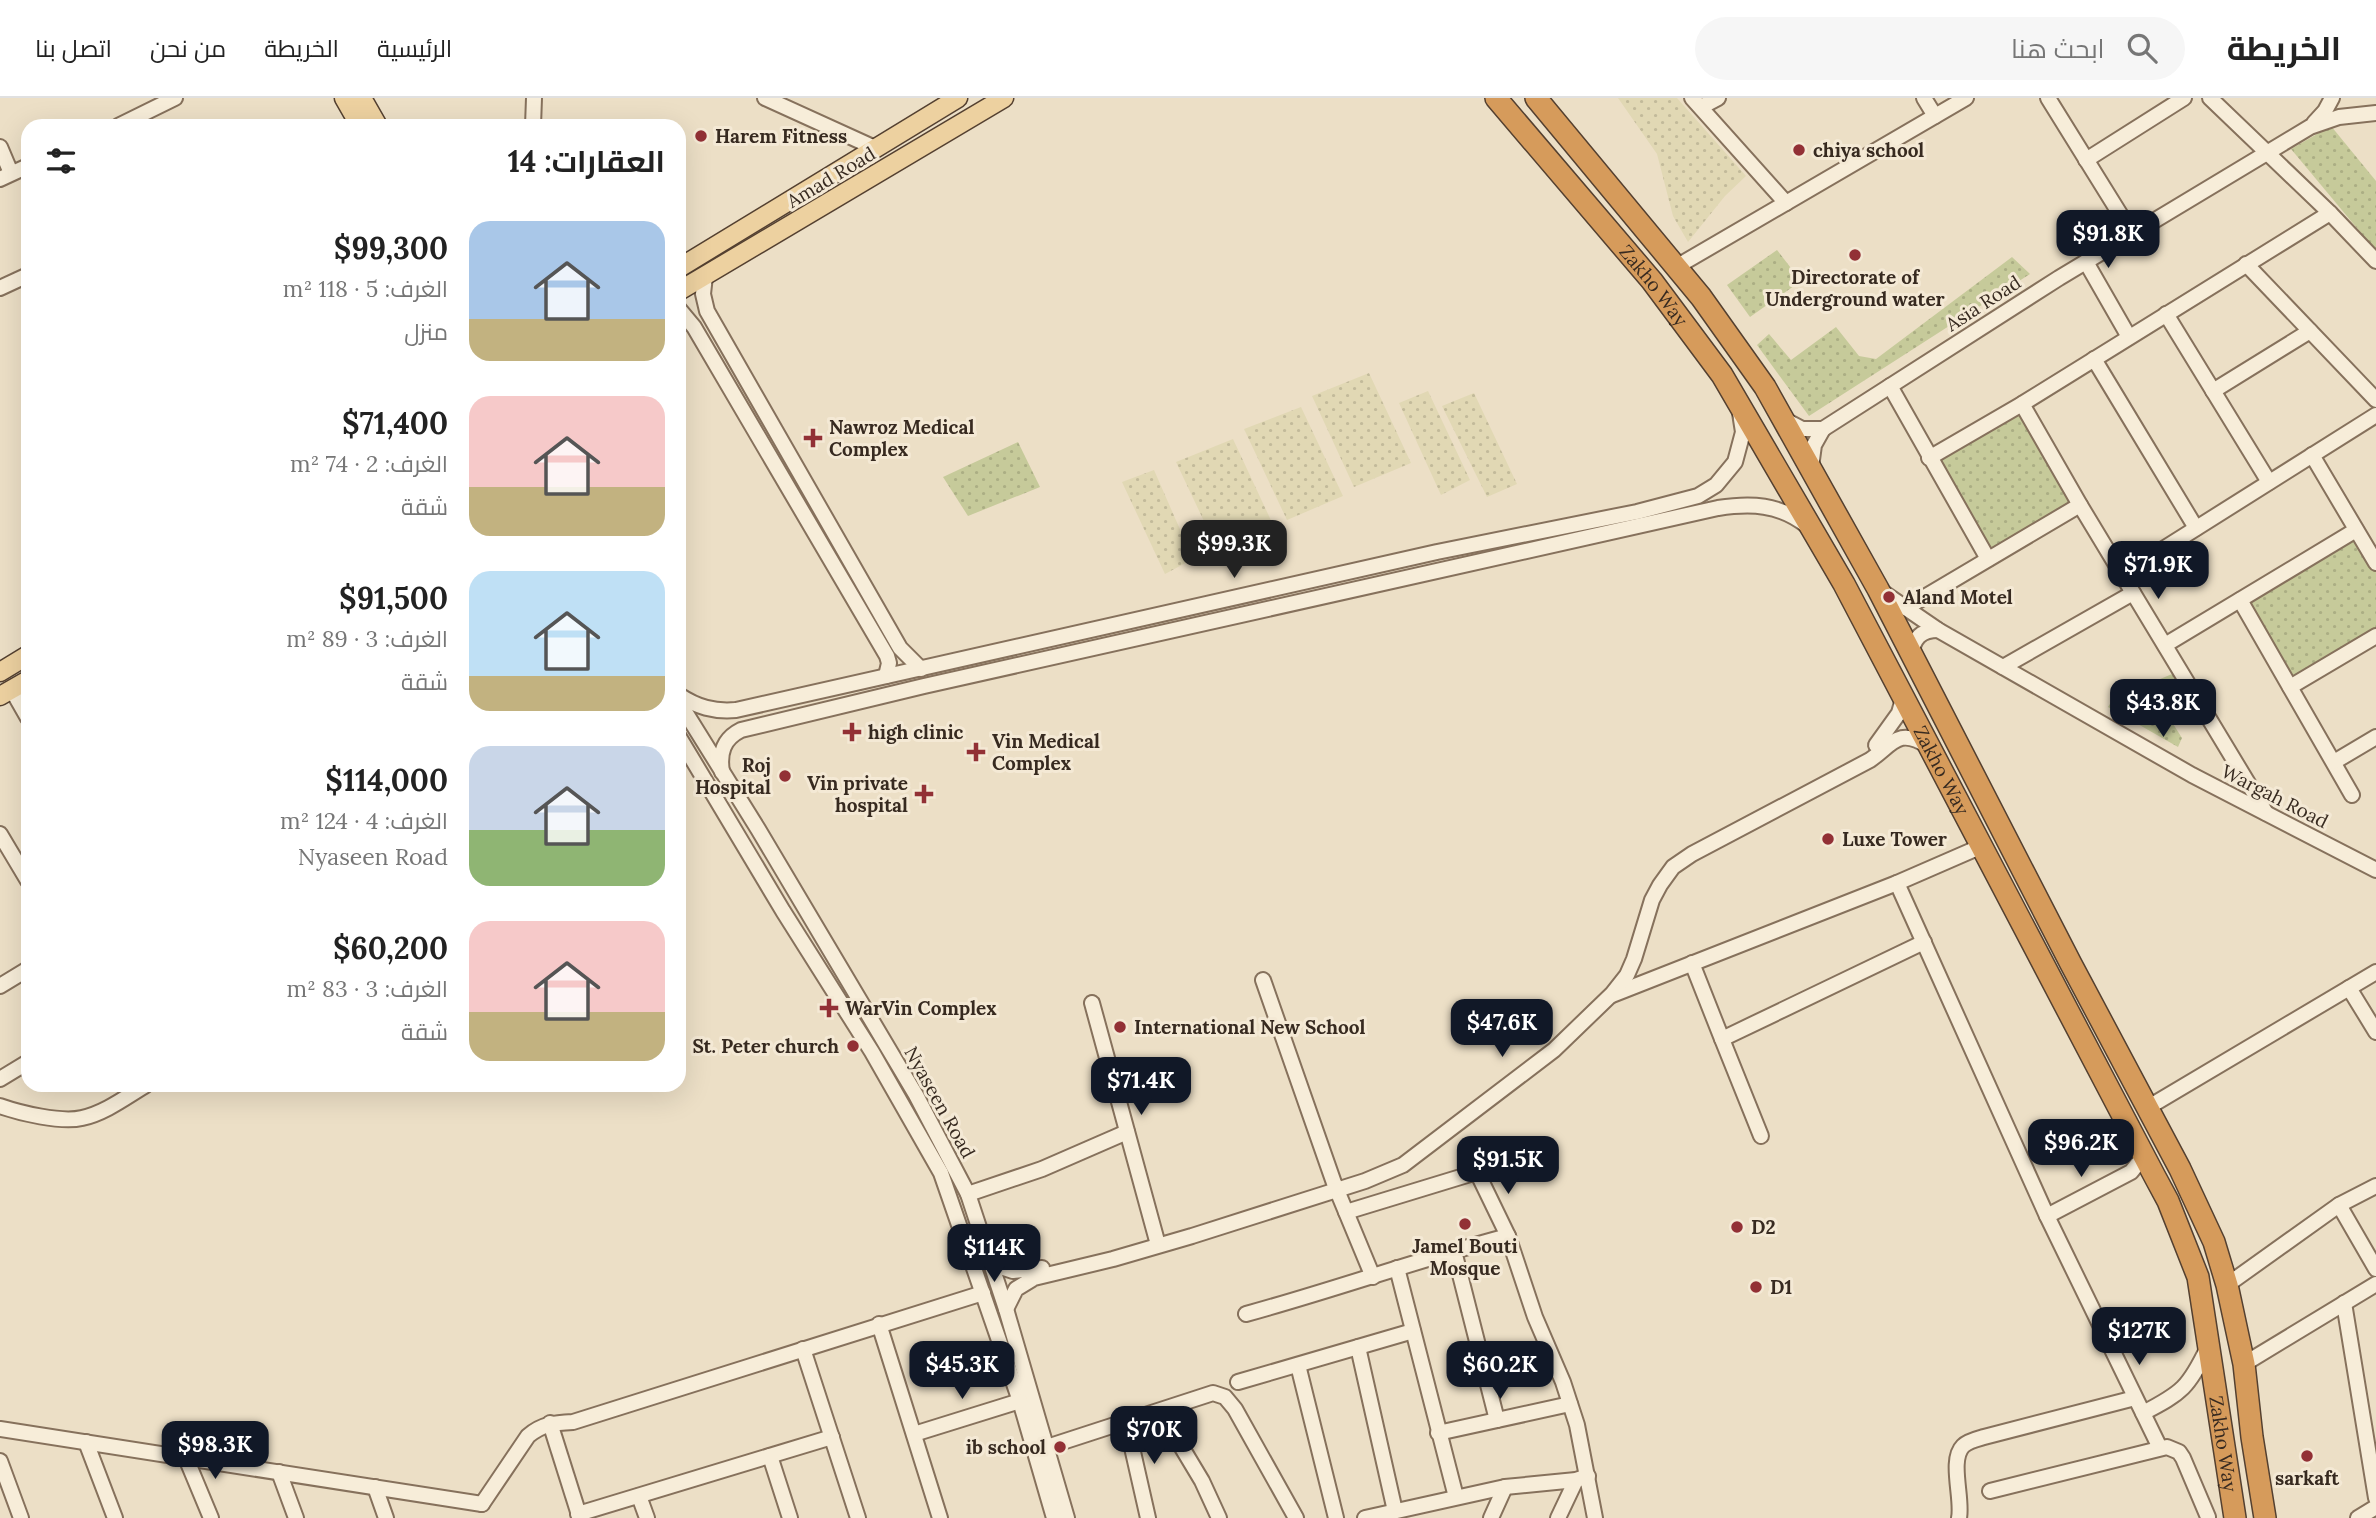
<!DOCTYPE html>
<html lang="ar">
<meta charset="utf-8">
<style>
:root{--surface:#fff;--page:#f6f6f6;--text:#222;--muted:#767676;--line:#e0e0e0;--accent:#111827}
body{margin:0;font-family:Lora,Cairo,serif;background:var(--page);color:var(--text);direction:rtl;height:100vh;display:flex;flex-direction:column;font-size:26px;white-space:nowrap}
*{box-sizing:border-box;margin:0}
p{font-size:23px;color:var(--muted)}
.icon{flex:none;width:38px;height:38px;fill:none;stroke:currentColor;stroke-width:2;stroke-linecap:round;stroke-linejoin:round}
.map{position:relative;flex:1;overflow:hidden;direction:ltr}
.sheet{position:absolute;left:21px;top:21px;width:665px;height:973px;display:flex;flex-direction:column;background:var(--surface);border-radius:21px;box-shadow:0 7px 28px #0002;direction:rtl}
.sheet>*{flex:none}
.price{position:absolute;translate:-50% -60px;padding:0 16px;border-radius:14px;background:var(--accent);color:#fff;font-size:23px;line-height:46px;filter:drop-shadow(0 2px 4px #0008)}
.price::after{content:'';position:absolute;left:50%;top:42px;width:21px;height:16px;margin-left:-10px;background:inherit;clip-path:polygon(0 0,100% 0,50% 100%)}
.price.active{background:#222;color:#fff}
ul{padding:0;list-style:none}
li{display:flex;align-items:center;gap:21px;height:175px;padding:0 21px}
li span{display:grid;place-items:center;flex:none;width:196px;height:140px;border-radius:21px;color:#555}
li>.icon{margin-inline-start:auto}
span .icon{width:84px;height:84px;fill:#fffc;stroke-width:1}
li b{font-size:30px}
h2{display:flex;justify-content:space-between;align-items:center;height:84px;padding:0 21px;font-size:30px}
header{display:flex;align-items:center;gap:42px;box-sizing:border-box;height:98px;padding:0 35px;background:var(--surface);border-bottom:2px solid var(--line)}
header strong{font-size:33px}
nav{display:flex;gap:38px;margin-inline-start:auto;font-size:24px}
.search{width:490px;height:63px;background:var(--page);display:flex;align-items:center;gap:18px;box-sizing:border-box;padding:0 24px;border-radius:38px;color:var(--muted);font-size:26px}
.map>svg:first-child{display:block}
</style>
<header>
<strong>الخريطة</strong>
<div class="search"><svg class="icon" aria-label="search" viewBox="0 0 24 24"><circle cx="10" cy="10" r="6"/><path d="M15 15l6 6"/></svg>ابحث هنا</div>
<nav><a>الرئيسية</a><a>الخريطة</a><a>من نحن</a><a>اتصل بنا</a></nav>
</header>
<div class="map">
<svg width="2376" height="1420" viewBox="0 0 2376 1420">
<defs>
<pattern id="farmland-dots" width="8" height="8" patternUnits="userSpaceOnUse" patternTransform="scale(1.75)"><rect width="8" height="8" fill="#e1d8b4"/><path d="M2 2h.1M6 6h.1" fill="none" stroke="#c2ba9a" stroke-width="1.8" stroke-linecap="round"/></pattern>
<pattern id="green-dots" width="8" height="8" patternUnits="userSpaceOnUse" patternTransform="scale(1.75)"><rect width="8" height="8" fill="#c6ca9a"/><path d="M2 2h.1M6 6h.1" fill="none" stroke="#abae84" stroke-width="1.8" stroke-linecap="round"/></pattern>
</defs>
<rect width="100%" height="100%" fill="#ecdfc6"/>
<g fill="url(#farmland-dots)">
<path d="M 1618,0 L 1677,0 L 1746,78 L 1725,98 L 1688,144 L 1673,118 L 1657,56 Z"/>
<path d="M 1369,275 L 1411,365 L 1354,389 L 1312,298 Z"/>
<path d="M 1428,293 L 1470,382 L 1441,397 L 1399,305 Z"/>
<path d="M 1474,295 L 1517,386 L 1487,399 L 1442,308 Z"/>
<path d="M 1301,309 L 1343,398 L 1287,422 L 1244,331 Z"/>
<path d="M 1233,341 L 1275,431 L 1219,455 L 1176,364 Z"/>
<path d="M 1154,372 L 1193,461 L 1165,476 L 1122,384 Z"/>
</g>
<g fill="url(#green-dots)">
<path d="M 2331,28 L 2376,83 L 2376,153 L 2291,51 Z"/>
<path d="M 1777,152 L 1801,183 L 1750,219 L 1727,187 Z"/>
<path d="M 2012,159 L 2030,176 L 1809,318 L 1757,247 L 1769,236 L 1791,262 L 1836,229 L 1859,258 L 1876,261 Z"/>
<path d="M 2022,306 L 2080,407 L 1988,461 L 1929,360 Z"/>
<path d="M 1018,344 L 1040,389 L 968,418 L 943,379 Z"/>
<path d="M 2356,432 L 2376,465 L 2376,538 L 2290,589 L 2240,502 Z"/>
<path d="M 2172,576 L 2191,607 L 2170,621 L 2182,640 L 2178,649 L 2108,609 L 2113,601 Z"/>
</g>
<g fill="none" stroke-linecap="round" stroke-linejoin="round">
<defs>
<g id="minor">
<path d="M 765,0 L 875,50"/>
<path d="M 1692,0 L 1786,105"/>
<path d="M 1924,0 L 1935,18"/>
<path d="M 2048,0 L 2133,137"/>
<path d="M 2210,0 L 2330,115 L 2376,163"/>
<path d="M 1701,9 L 1718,0"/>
<path d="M 2314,25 L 2325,13 L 2332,0"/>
<path d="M 118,28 L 175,0"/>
<path d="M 533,28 L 534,0"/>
<path d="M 0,49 L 11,75"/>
<path d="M 2086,62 L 2184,0"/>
<path d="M 0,81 L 28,68"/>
<path d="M 2086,164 L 2129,239"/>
<path d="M 2246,166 L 2376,302"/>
<path d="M 1676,169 L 1966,0"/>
<path d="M 705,178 L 703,196 L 707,213 L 900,550 L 921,571"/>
<path d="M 0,190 L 28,177"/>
<path d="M 679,211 L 694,229 L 887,558 L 889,565 L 886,578"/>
<path d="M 2166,216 L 2269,384"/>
<path d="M 2094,261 L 2196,430"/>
<path d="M 1890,288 L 1988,461"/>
<path d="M 2213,293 L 2310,233"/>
<path d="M 2022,306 L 2080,407 L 2266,715"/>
<path d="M 1785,322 L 1802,331 L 1823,331 L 2059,180 L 2310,29 L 2339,19 L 2376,15"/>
<path d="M 2312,357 L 2376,465"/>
<path d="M 1929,360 L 2022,306 L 2330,115"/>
<path d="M 1811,369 L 1814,347 L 1823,331"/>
<path d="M 2122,477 L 2376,317"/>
<path d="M 1881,493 L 1938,532 L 2192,677 L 2376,772"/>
<path d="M 2240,502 L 2352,697"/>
<path d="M 1906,510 L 2080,407"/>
<path d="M 2165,547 L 2356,432"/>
<path d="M 1911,558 C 1913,540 1921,532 1938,532"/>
<path d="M 2003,569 L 2133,495"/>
<path d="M 2290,589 L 2376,538"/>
<path d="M 12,592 L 28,620"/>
<path d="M 679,597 C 697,609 714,614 736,612 L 1437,454 L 1637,414 L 1698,398 L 1716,387 L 1735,364 L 1743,334 L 1740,315"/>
<path d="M 679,604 L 758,731 L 916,997 L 968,1096 L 1006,1211 L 1067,1420"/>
<path d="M 679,639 L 783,813 L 872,954 L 941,1075 L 1020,1303 L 1054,1420"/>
<path d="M 1876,647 L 1899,615 L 1903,601"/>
<path d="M 2334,664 L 2376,639"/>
<path d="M 722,674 C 719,655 723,641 741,632 L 924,588 L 1718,410 C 1751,405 1779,406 1806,427"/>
<path d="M 0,736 L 28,783"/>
<path d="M 1897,785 L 2047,1118 L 2160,1350"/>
<path d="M 1692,865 L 1722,941 L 1924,844"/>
<path d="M 1263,882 L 1334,1085 L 1373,1179"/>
<path d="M 0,888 L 28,871"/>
<path d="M 2349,890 L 2376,934"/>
<path d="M 1612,897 L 1897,785 L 1982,748"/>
<path d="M 1092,905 L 1157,1143"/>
<path d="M 1722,941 L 1761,1038"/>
<path d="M 0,981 L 28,964"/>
<path d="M 0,1008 C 20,1015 61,1025 82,1020 C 105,1015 126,999 146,987"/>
<path d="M 2147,1010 L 2376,874"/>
<path d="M 968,1096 L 1042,1071 L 1127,1034"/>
<path d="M 2339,1107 L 2376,1171"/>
<path d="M 1346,1114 L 1477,1074 L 1508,1138 L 1535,1219 L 1563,1284 L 1577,1327 L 1595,1420"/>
<path d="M 2047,1118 L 2131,1074 L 2140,1063 L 2142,1054"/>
<path d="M 1454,1153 L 1497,1322"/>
<path d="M 992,1166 L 1013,1173 L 1042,1170"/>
<path d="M 1397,1170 L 1456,1399"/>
<path d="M 2227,1187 L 2339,1107 L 2376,1088"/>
<path d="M 2344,1205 L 2376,1400"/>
<path d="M 1006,1211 L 1016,1191 L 1034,1180 L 1113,1161 L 1192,1138 L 1365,1083 L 1403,1067 L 1554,952 L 1612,896 L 1627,877 L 1634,861 L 1652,802 L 1660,787 L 1673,769 L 1692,756 L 1870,662 C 1893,646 1898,629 1928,648"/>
<path d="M 1246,1216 C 1334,1192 1420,1161 1508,1138"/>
<path d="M 879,1226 L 940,1420"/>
<path d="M 1358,1249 L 1395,1413"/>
<path d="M 803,1251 L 858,1420"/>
<path d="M 2244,1266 L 2376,1186"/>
<path d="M 1298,1267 L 1336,1420"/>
<path d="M 1238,1284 L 1413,1233"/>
<path d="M 1160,1313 L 1202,1383 L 1219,1420"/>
<path d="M 2143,1315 C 2182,1295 2189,1289 2208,1249"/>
<path d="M 1126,1323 L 1148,1420"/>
<path d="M 550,1325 L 580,1420"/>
<path d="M 0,1331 L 482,1406"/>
<path d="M 1438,1335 L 1570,1306"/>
<path d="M 914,1336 L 1020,1303"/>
<path d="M 86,1344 L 115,1420"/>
<path d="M 1047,1349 L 1213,1295 L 1225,1299 L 1235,1311 L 1296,1420"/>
<path d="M 770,1358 L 790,1420"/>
<path d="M 186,1360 L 211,1420"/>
<path d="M 0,1363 L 21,1420"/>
<path d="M 279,1374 L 296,1420"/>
<path d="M 375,1389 L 386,1420"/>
<path d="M 1990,1393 L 2167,1349 L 2179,1354 L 2183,1360 L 2208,1419"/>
<path d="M 639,1398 L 647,1420"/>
<path d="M 482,1406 L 528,1338 C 542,1326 554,1325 573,1324 L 983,1195"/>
<path d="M 578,1416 L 832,1339"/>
<path d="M 1365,1420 L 1505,1389 L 1576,1382 L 1588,1378"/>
<path d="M 1491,1420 L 1505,1389"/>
<path d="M 1558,1420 L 1576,1382"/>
<path d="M 1959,1420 C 1963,1401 1949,1362 1963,1348 C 1968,1343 1977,1341 1984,1339 L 2135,1300"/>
<path d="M 2358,1420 L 2376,1409"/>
</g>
<g id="major">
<path d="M 344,0 L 360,28"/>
<path d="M 362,0 L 378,28"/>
<path d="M 679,170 L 958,0"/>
<path d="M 679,193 L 1004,0"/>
<path d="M 0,574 L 28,557"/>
<path d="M 0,598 L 28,582"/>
</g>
<g id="highway">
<path id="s1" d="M 1496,0 L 1652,183 L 1722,277 L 1844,486 L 2154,1077 L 2168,1103 L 2198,1179 L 2235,1420"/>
<path d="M 1536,0 L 1701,199 L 1765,289 L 1878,491 L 2071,866 L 2180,1071 L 2214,1144 L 2227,1187 L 2244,1266 L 2252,1339 L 2265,1420"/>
</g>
</defs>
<use href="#minor" stroke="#86715c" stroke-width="18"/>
<use href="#major" stroke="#544030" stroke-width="21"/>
<use href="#highway" stroke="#544030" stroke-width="24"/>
<use href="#minor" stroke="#f7edd9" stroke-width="14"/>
<use href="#major" stroke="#edd1a0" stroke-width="18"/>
<use href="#highway" stroke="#d69b5b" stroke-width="21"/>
</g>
<g fill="#923035" stroke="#f4e9d5" stroke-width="2.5">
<circle cx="701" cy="38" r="7"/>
<circle cx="1799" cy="52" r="7"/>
<circle cx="1855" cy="157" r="7"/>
<path d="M809.5 329.5h7v7h7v7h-7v7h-7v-7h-7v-7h7z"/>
<circle cx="1889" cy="499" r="7"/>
<path d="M848.5 623.5h7v7h7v7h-7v7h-7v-7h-7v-7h7z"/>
<path d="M972.5 643.5h7v7h7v7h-7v7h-7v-7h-7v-7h7z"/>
<circle cx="785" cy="678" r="7"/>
<path d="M920.5 685.5h7v7h7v7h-7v7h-7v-7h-7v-7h7z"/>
<circle cx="1828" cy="741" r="7"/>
<path d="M825.5 899.5h7v7h7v7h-7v7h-7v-7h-7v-7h7z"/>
<circle cx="1120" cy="929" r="7"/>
<circle cx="853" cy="948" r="7"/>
<circle cx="1465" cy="1126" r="7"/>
<circle cx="1737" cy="1129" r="7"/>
<circle cx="1756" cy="1189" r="7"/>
<circle cx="1060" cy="1349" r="7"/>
<circle cx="2307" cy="1358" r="7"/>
</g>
<g text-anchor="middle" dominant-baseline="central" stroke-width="6" stroke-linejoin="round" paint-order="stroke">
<g font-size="19" font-weight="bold" fill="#372a20" stroke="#f4e9d5" text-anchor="start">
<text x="715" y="38">Harem Fitness</text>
<text x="1813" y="52">chiya school</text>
<text x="1855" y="179" text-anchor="middle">Directorate of<tspan x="1855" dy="22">Underground water</tspan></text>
<text x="829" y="329">Nawroz Medical<tspan x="829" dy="22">Complex</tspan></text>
<text x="1903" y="499">Aland Motel</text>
<text x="868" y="634">high clinic</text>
<text x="992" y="643">Vin Medical<tspan x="992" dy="22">Complex</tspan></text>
<text x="771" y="667" text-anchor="end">Roj<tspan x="771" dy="22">Hospital</tspan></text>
<text x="908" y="685" text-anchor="end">Vin private<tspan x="908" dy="22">hospital</tspan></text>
<text x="1842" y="741">Luxe Tower</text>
<text x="845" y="910">WarVin Complex</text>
<text x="1134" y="929">International New School</text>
<text x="839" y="948" text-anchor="end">St. Peter church</text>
<text x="1751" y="1129">D2</text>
<text x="1465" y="1148" text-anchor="middle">Jamel Bouti<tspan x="1465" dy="22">Mosque</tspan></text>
<text x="1770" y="1189">D1</text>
<text x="1046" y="1349" text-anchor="end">ib school</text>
<text x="2307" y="1380" text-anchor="middle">sarkaft</text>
</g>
<g font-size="19" fill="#372a20" stroke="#f4e9d5">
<text transform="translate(831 79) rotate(-31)">Amad Road</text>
<text stroke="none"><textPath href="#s1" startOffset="245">Zakho Way</textPath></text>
<text transform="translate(1983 205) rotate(-33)">Asia Road</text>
<text stroke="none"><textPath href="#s1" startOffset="810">Zakho Way</textPath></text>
<text transform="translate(2275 698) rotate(27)">Wargah Road</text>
<text transform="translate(940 1004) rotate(61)">Nyaseen Road</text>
<text stroke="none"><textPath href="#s1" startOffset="1547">Zakho Way</textPath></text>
</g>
</g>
</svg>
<b class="price" style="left:2108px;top:172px">$91.8K</b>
<b class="price active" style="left:1234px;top:482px">$99.3K</b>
<b class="price" style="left:2158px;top:503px">$71.9K</b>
<b class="price" style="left:2163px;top:641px">$43.8K</b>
<b class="price" style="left:1502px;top:961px">$47.6K</b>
<b class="price" style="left:1141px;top:1019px">$71.4K</b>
<b class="price" style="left:2081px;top:1081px">$96.2K</b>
<b class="price" style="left:1508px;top:1098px">$91.5K</b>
<b class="price" style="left:994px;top:1186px">$114K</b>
<b class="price" style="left:2139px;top:1269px">$127K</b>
<b class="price" style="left:962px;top:1303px">$45.3K</b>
<b class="price" style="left:1500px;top:1303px">$60.2K</b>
<b class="price" style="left:1154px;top:1368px">$70K</b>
<b class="price" style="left:215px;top:1383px">$98.3K</b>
<section class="sheet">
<h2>العقارات: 14<svg class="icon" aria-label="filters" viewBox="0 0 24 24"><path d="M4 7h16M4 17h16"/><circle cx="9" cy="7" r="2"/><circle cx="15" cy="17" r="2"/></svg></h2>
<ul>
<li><span style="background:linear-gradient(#a9c7e8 70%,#c2b280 0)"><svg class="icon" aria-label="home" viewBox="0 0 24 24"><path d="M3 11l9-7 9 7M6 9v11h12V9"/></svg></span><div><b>$99,300</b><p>الغرف: 5 · 118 m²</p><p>منزل</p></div></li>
<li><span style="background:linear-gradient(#f6c9c9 65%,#c2b280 0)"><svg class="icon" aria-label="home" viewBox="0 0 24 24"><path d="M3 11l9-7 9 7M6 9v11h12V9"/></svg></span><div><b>$71,400</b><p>الغرف: 2 · 74 m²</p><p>شقة</p></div></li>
<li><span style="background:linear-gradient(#bfe0f5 75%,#c2b280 0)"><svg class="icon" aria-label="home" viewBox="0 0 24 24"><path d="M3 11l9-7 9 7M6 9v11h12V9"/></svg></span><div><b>$91,500</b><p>الغرف: 3 · 89 m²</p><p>شقة</p></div></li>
<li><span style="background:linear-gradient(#c9d6e8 60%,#8fb573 0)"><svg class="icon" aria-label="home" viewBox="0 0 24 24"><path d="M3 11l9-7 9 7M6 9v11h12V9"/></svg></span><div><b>$114,000</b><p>الغرف: 4 · 124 m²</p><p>Nyaseen Road</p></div></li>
<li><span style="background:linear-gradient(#f6c9c9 65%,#c2b280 0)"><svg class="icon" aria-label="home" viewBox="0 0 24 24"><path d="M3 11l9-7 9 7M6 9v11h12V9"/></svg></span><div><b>$60,200</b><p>الغرف: 3 · 83 m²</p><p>شقة</p></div></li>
</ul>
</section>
</div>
